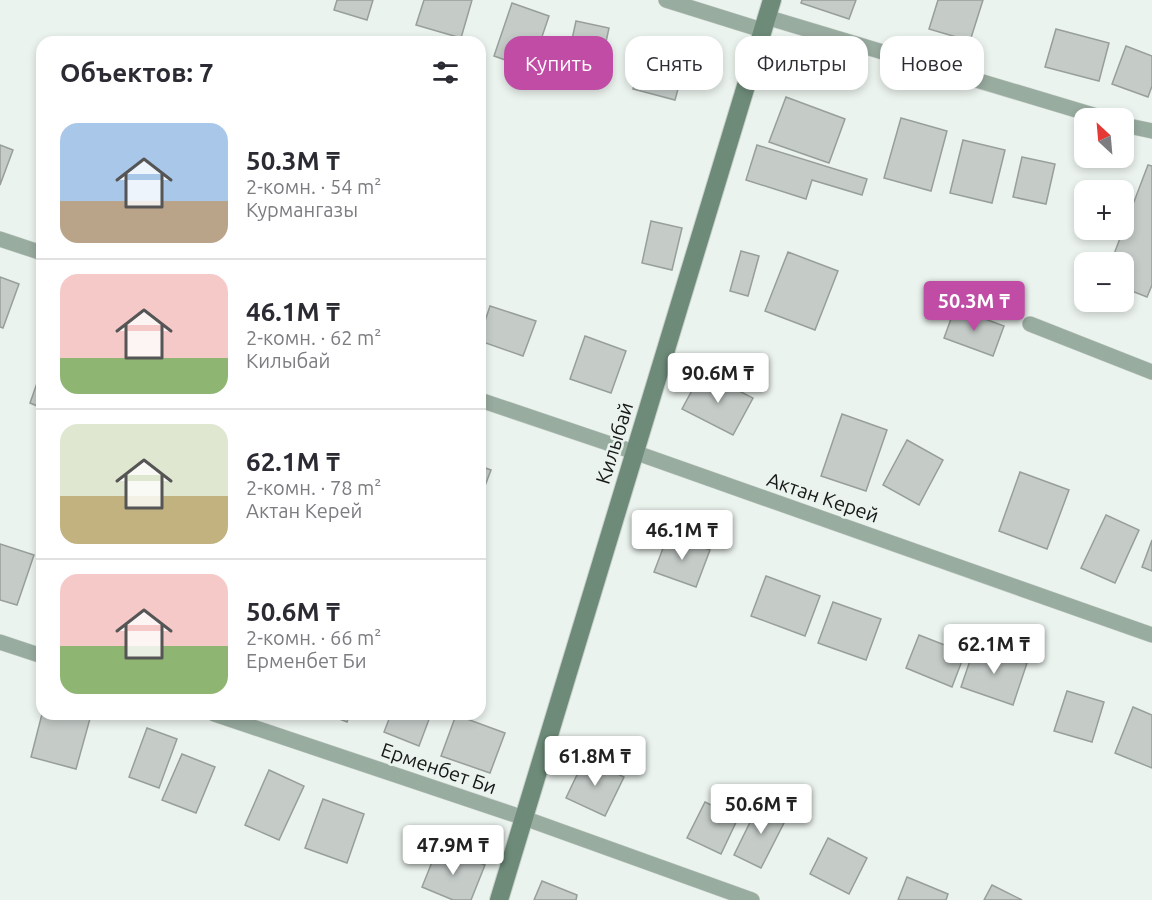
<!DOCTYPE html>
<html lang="ru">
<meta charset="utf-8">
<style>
:root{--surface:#fff;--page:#f7f7f7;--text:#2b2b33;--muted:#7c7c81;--line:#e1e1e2;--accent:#c04ca6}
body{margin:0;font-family:Ubuntu,sans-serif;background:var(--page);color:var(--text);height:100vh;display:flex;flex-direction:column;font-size:22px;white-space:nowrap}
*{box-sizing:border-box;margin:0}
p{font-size:20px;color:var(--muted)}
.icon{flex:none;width:33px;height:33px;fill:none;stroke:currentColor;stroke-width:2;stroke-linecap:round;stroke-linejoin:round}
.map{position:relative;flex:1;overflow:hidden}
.panel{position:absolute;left:36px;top:36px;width:450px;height:684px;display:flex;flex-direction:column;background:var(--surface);border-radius:18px;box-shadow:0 3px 9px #0003}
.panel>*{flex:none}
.banner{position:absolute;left:504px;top:36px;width:558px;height:54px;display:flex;gap:12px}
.needle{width:39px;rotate:334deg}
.buttons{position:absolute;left:1074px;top:108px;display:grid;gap:12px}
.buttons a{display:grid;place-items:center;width:60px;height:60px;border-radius:12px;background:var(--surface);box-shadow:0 3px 9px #0003;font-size:30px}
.price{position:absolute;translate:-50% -51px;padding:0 14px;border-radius:6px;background:#fff;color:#222;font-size:20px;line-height:39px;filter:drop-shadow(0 2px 3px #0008)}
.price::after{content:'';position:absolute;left:50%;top:36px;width:18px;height:14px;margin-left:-9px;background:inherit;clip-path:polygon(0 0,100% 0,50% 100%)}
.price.selected{background:var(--accent);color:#fff}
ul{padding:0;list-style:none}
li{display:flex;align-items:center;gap:18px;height:150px;padding:0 24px}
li+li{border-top:2px solid var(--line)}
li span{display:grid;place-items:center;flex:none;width:168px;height:120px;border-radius:18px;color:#555}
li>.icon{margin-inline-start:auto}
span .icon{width:72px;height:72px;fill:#fffc;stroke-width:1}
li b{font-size:26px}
h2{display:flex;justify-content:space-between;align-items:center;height:72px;padding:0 24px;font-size:26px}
.chip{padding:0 21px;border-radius:18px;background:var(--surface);box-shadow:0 3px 9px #0003;font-size:21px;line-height:54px}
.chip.selected{background:var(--accent);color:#fff}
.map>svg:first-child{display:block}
</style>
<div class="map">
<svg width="1152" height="900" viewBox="0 0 1152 900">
<rect width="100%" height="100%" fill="#ebf3ee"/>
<g fill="#c5ccc8" stroke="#989f9a" stroke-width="1.5">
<path d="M 337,0 L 373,0 L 367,20 L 334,10 Z"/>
<path d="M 424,0 L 472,0 L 461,38 L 416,25 Z"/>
<path d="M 802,0 L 856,0 L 849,19 L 801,3 Z"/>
<path d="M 938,0 L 983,0 L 970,41 L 929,29 Z"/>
<path d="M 512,3 L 549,16 L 531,69 L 494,56 Z"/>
<path d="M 576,21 L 609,28 L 601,65 L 568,58 Z"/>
<path d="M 1056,29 L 1109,43 L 1099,81 L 1045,67 Z"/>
<path d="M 646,41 L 688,52 L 675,100 L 633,89 Z"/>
<path d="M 1126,46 L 1152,56 L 1152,86 L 1148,97 L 1112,84 Z"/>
<path d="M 786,97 L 845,119 L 829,163 L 769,142 Z"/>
<path d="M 901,118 L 947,131 L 931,191 L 884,178 Z"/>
<path d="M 963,140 L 1005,150 L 992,203 L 950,193 Z"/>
<path d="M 0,145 L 13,150 L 0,185 Z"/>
<path d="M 757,145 L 867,179 L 862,195 L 812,180 L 806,199 L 746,180 Z"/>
<path d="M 1022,157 L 1055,164 L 1046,204 L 1013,197 Z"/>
<path d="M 1148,165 L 1152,166 L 1152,285 L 1147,297 L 1124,288 L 1124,262 L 1111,262 Z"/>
<path d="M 651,221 L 682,228 L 672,270 L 642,263 Z"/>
<path d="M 741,251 L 759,256 L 748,296 L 730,291 Z"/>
<path d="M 788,252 L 838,271 L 815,330 L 765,311 Z"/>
<path d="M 0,277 L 19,284 L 3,328 L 0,327 Z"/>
<path d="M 490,306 L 536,321 L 523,356 L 480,341 L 480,336 Z"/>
<path d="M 955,308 L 1004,326 L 993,356 L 944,338 Z"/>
<path d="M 585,336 L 626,351 L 611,393 L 570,379 Z"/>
<path d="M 42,369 L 42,408 L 30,403 Z"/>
<path d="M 702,372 L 753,398 L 733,435 L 682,409 Z"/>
<path d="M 842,414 L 887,430 L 866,491 L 821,476 Z"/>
<path d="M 907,440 L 943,460 L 919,505 L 883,485 Z"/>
<path d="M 480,466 L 491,470 L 480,499 Z"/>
<path d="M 1020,472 L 1069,490 L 1047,549 L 999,531 Z"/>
<path d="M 1106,515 L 1139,530 L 1115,583 L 1081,568 Z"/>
<path d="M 668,535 L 710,550 L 696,587 L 654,572 Z"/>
<path d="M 1152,540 L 1152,571 L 1142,567 Z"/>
<path d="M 0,544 L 34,555 L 17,605 L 0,600 Z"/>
<path d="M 766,576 L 820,596 L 805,636 L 751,616 Z"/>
<path d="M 833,602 L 881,619 L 866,660 L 818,643 Z"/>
<path d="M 919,635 L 965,653 L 952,687 L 906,668 Z"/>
<path d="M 975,646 L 1027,663 L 1013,705 L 961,687 Z"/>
<path d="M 1067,691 L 1104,702 L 1092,742 L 1054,731 Z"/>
<path d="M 1133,707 L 1152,715 L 1152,768 L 1115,753 Z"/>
<path d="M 42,714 L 91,715 L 76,769 L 31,757 Z"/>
<path d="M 327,714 L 350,714 L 347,722 Z"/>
<path d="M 391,714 L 431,714 L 419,746 L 384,732 Z"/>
<path d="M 456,715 L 505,733 L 490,773 L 441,756 Z"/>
<path d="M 147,728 L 177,739 L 159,788 L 129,777 Z"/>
<path d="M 182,754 L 215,767 L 196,813 L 162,800 Z"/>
<path d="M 585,758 L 624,777 L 605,816 L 566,798 Z"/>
<path d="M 269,770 L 304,786 L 279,840 L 245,825 Z"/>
<path d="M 323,799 L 364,814 L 347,863 L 305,848 Z"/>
<path d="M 705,802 L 738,818 L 721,854 L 687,838 Z"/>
<path d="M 760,802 L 788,815 L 761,868 L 734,855 Z"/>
<path d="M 828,838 L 867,858 L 849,894 L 810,874 Z"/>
<path d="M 438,847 L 485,865 L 471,900 L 453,900 L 422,887 Z"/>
<path d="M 907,877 L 948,894 L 946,900 L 898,900 Z"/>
<path d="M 542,881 L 577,895 L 576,900 L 534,900 Z"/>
<path d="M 992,885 L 1022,900 L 984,900 Z"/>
</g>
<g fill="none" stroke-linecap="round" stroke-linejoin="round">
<defs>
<g id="street">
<path d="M 666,0 L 762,30"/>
<path d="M 766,17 L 1103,118"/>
<path d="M 1124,125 L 1152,131"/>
<path d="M 0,239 L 42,253"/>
<path d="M 1030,324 L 1152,372"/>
<path d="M 480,400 L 634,452 L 1152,635"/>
<path d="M 0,642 L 42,656"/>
<path d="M 214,714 L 524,818 L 752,900"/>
</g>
<path id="secondary" d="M 499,900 L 772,0"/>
</defs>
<use href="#street" stroke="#c9d0cc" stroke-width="16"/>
<use href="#secondary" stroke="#c9d0cc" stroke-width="20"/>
<use href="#street" stroke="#99aca0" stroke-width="15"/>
<use href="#secondary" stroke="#6e8b79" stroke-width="18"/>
</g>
<g text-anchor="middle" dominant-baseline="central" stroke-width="5" stroke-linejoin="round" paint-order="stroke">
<g font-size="20" fill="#171918" stroke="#ebf3ee">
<text transform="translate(614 443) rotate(-73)">Килыбай</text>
<text transform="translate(823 497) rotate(19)">Актан Керей</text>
<text transform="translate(439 768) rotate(19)">Ерменбет Би</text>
</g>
</g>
</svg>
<div class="buttons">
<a><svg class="needle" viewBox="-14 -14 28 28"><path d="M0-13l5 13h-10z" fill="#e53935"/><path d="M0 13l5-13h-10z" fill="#7c7c81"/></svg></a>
<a>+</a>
<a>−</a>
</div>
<b class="price selected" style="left:974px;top:332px">50.3M ₸</b>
<b class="price" style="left:718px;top:404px">90.6M ₸</b>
<b class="price" style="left:682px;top:561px">46.1M ₸</b>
<b class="price" style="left:994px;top:675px">62.1M ₸</b>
<b class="price" style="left:595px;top:787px">61.8M ₸</b>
<b class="price" style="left:761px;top:835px">50.6M ₸</b>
<b class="price" style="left:453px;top:876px">47.9M ₸</b>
<div class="banner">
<a class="chip selected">Купить</a>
<a class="chip">Снять</a>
<a class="chip">Фильтры</a>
<a class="chip">Новое</a>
</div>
<section class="panel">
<h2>Объектов: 7<svg class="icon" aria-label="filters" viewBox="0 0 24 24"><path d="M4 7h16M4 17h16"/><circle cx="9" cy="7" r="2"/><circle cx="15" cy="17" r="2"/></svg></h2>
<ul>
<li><span style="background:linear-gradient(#a9c7e8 65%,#b9a48a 0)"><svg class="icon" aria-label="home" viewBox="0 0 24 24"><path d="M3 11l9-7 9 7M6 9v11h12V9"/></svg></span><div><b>50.3M ₸</b><p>2-комн. · 54 m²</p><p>Курмангазы</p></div></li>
<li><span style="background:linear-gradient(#f6c9c9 70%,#8fb573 0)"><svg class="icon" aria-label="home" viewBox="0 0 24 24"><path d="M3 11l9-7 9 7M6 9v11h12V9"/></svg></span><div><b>46.1M ₸</b><p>2-комн. · 62 m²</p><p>Килыбай</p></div></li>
<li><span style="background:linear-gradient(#dfe7d0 60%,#c2b280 0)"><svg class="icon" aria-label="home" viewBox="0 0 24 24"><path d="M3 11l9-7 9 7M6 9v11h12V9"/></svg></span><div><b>62.1M ₸</b><p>2-комн. · 78 m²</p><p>Актан Керей</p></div></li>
<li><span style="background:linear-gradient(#f6c9c9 60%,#8fb573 0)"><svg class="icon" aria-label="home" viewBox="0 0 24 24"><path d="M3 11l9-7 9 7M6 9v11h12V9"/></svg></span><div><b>50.6M ₸</b><p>2-комн. · 66 m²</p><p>Ерменбет Би</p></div></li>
</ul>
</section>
</div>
